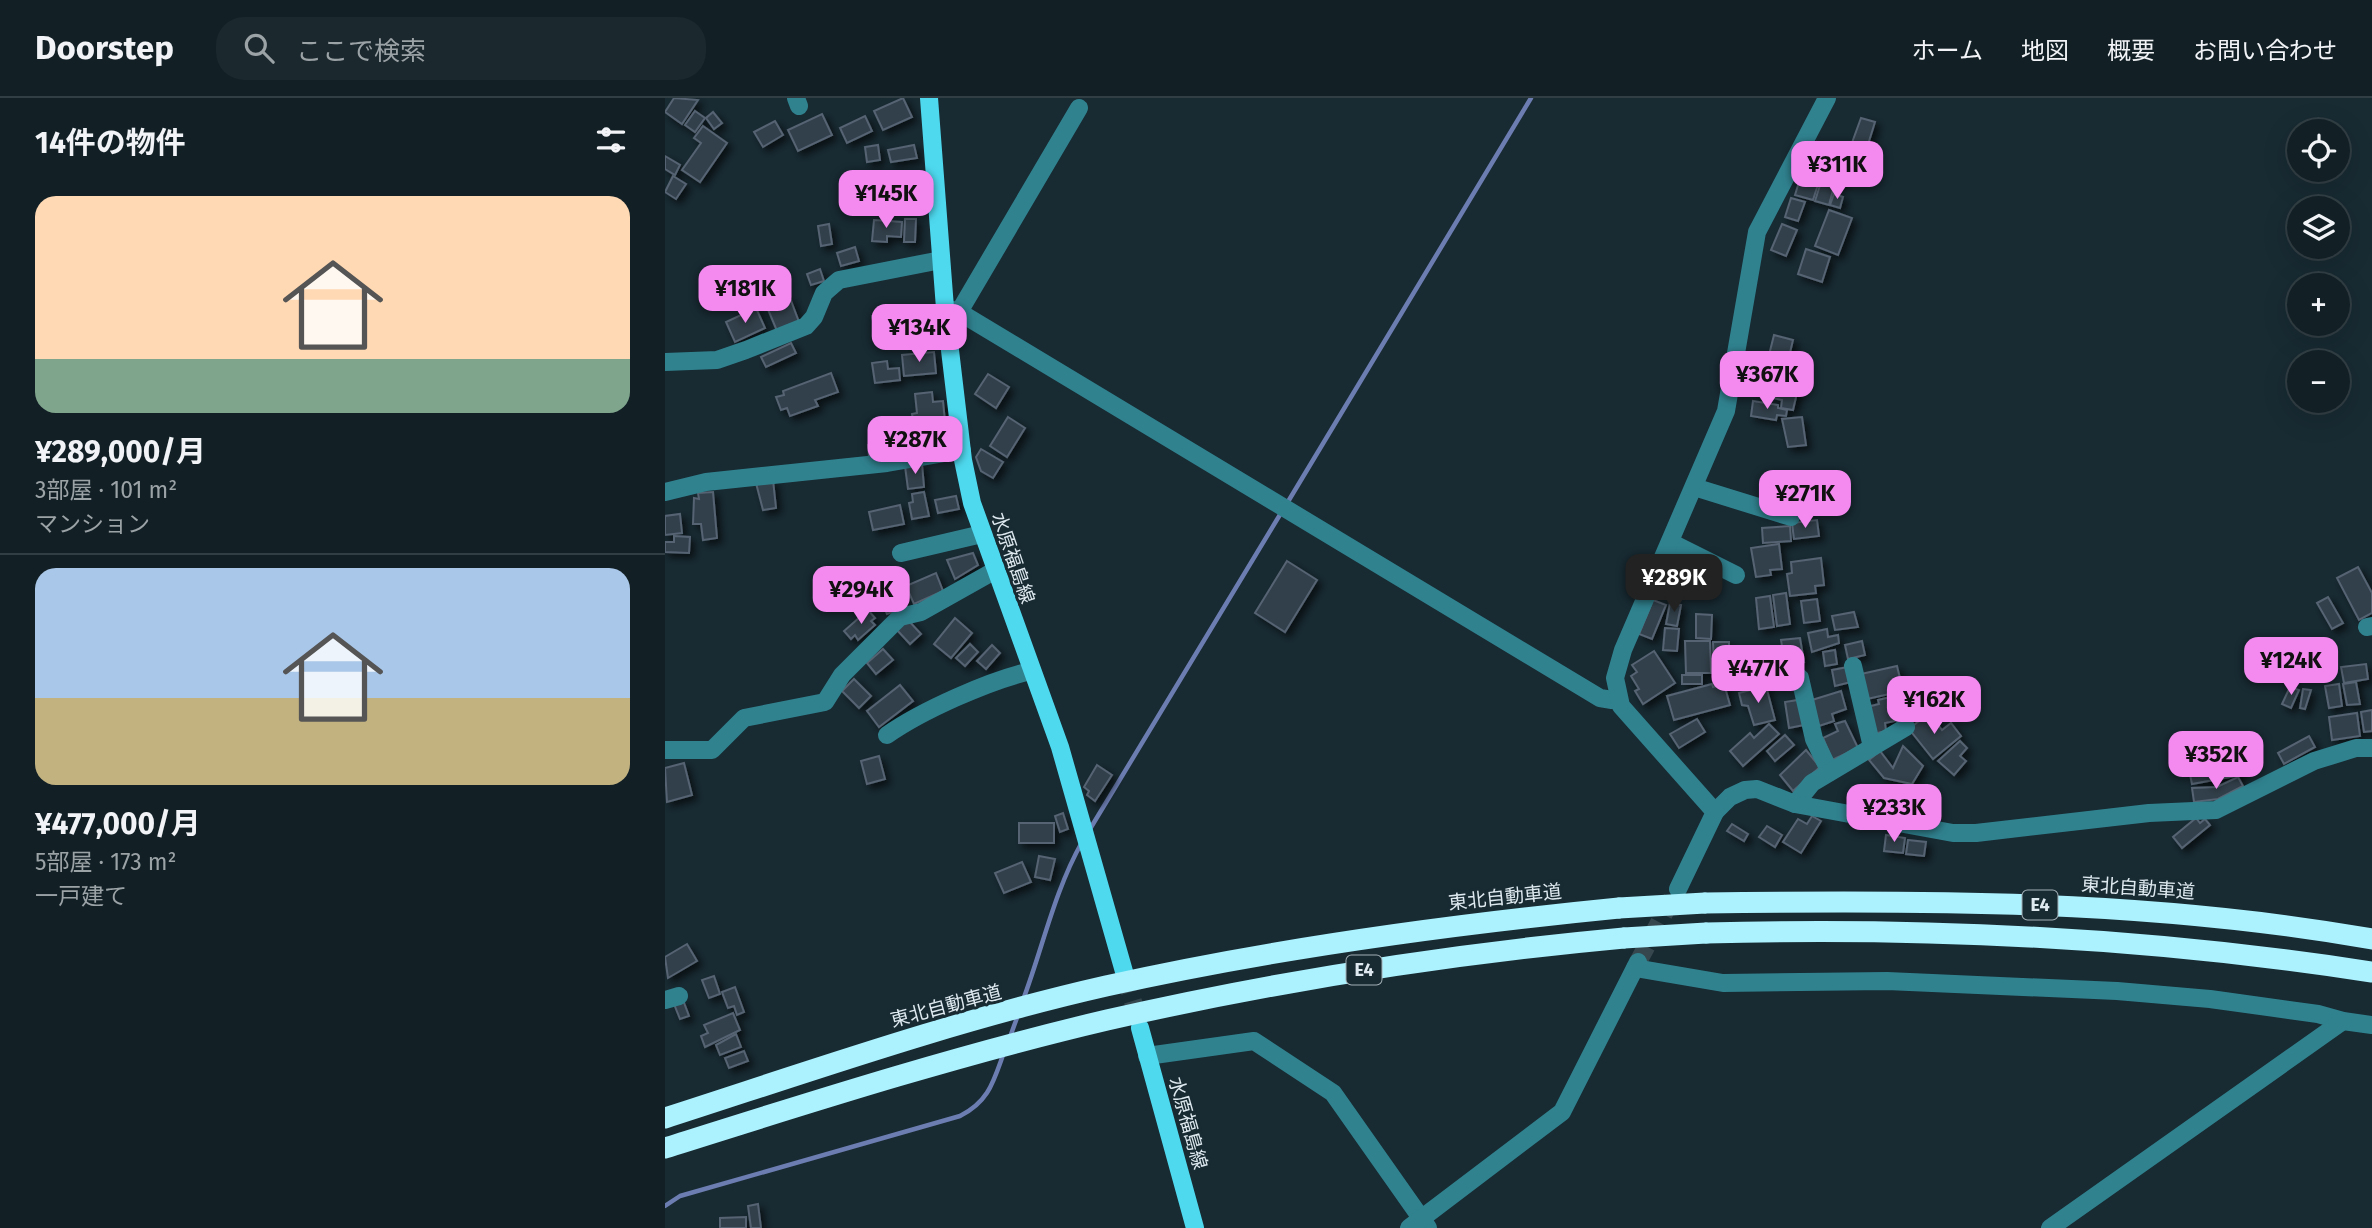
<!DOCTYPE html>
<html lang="ja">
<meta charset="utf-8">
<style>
:root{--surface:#122026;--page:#1b282e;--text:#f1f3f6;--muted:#9ca3a7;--line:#313e43;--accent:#f489f0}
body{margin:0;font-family:"Fira Sans","Noto Sans JP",sans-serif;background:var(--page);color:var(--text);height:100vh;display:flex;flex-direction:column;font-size:26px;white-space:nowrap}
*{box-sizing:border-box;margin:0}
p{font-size:23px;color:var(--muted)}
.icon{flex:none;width:38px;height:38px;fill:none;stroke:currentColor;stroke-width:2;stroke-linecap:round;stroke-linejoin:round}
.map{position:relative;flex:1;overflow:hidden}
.panel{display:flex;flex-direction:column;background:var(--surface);width:665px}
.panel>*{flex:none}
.controls{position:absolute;left:1622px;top:21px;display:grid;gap:14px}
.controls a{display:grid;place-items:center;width:63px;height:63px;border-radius:50%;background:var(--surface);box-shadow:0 7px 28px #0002,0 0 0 2px var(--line);font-size:35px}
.price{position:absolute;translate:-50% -60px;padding:0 16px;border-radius:14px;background:var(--accent);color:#111;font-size:23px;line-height:46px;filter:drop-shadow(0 2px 4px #0008)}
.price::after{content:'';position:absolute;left:50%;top:42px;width:21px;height:16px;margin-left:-10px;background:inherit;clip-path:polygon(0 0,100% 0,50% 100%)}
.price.current{background:#222;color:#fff}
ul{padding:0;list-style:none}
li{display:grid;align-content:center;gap:14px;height:371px;padding:0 35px}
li+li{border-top:2px solid var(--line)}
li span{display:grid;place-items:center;height:217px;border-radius:21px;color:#555}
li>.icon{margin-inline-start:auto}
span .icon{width:126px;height:126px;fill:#fffc;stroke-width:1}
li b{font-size:30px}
h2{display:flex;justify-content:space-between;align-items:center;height:84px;padding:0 35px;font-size:30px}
header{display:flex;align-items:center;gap:42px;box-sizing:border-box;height:98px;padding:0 35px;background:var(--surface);border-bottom:2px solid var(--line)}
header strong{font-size:33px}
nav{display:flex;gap:38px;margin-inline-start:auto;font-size:24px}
.search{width:490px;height:63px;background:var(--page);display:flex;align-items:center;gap:18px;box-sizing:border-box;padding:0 24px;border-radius:28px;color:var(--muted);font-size:26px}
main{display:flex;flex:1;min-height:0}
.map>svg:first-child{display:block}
</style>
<header>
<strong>Doorstep</strong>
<div class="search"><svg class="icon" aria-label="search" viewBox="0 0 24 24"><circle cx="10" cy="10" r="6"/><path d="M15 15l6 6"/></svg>ここで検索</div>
<nav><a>ホーム</a><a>地図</a><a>概要</a><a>お問い合わせ</a></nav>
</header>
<main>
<section class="panel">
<h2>14件の物件<svg class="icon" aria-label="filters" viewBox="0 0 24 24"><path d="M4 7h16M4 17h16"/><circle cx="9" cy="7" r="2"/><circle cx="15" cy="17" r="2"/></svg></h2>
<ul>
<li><span style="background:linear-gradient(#ffd9b3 75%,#7fa58c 0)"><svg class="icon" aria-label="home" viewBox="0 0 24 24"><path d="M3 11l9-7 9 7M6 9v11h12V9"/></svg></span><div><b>¥289,000/月</b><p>3部屋 · 101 m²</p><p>マンション</p></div></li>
<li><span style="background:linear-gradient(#a9c7e8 60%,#c2b280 0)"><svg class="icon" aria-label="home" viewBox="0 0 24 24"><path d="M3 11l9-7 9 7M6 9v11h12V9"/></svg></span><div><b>¥477,000/月</b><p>5部屋 · 173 m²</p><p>一戸建て</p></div></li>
</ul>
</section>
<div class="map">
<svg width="1707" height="1130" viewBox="0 0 1707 1130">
<defs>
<filter id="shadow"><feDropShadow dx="4.5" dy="4.5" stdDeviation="3.5" flood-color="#0009"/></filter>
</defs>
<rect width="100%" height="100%" fill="#182a32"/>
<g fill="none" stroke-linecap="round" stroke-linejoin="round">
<g stroke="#6c7db1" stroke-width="4.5">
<path d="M 621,407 L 866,0"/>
<path d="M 425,731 L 616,415"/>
<path d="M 358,902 C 378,849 389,794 417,744"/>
<path d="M 345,939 L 353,917"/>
<path d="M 0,1108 L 15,1098 L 295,1018 C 323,1004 328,985 338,957"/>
</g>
</g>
<g fill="#323f4c" stroke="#566372" stroke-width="2" filter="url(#shadow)">
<path d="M 9,0 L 33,2 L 17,26 L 0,14 Z"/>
<path d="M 238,0 L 247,19 L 218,32 L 209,13 Z"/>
<path d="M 30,13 L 40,20 L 30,34 L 20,27 Z"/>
<path d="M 48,14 L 57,25 L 49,31 L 41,20 Z"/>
<path d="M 157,16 L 167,37 L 133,53 L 123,32 Z"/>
<path d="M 200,18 L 207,33 L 182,45 L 175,30 Z"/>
<path d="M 1196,20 L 1210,24 L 1196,69 L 1180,64 Z"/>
<path d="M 110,23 L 118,37 L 98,49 L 89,34 Z"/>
<path d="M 38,28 L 62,45 L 35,84 L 17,72 L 36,45 L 29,40 Z"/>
<path d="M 1152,44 L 1167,49 L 1160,72 L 1145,67 Z"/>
<path d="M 213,47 L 215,62 L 202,64 L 200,49 Z"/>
<path d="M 249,47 L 252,60 L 226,64 L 223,52 Z"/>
<path d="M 0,58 L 15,67 L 10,77 L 0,71 Z"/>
<path d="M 1169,68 L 1181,72 L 1178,84 L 1165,80 Z"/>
<path d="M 1138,71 L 1156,77 L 1148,102 L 1130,97 Z"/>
<path d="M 8,78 L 21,86 L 11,101 L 0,94 Z"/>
<path d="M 1156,84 L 1169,88 L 1164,107 L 1150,103 Z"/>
<path d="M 1169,96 L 1178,99 L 1175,110 L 1165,107 Z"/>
<path d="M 1126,100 L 1140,104 L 1133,123 L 1120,119 Z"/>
<path d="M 1164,112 L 1187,120 L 1173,157 L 1150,148 Z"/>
<path d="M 240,121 L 251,121 L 250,144 L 239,144 Z"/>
<path d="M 209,122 L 237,124 L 236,139 L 222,138 L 222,144 L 207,143 Z"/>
<path d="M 164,126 L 167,146 L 156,148 L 153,128 Z"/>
<path d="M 1117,126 L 1132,132 L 1121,158 L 1106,152 Z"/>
<path d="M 190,149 L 194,163 L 176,168 L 172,155 Z"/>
<path d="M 1141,151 L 1165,159 L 1157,184 L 1133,176 Z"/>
<path d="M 155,171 L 159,183 L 146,187 L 142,176 Z"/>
<path d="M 125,200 L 134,224 L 112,233 L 102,209 Z"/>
<path d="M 91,210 L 100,230 L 70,244 L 61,224 Z"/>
<path d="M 244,210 L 249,233 L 212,241 L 207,218 Z"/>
<path d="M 263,210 L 268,230 L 253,234 L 248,214 Z"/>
<path d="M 1109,237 L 1128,242 L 1124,259 L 1130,260 L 1128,267 L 1138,269 L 1128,312 L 1116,310 L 1117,302 L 1108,300 L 1117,265 L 1103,261 Z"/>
<path d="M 126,245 L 131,255 L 101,269 L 96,259 Z"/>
<path d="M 269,254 L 271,275 L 239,278 L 237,257 Z"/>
<path d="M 222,263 L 223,271 L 234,270 L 235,282 L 210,285 L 207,265 Z"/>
<path d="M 166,275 L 173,294 L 150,302 L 153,308 L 125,318 L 122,310 L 116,312 L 111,299 L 119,297 L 118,293 Z"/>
<path d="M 323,276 L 344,289 L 331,310 L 310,296 Z"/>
<path d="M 267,294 L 268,304 L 278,303 L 280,324 L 249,328 L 247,316 L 252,315 L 250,296 Z"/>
<path d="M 1088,303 L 1113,307 L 1113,310 L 1122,312 L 1121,318 L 1112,317 L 1111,322 L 1086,318 Z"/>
<path d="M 343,319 L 360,330 L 342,359 L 325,348 Z"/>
<path d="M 1137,319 L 1141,347 L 1123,349 L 1117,321 Z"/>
<path d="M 224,344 L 225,355 L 204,358 L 203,347 Z"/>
<path d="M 316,351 L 338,364 L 328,380 L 316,373 L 311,359 Z"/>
<path d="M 257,366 L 259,389 L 243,391 L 240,368 Z"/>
<path d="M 108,382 L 111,410 L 98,412 L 91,385 Z"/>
<path d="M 48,394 L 52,440 L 38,442 L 36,426 L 28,426 L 29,400 L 34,401 L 33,395 Z"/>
<path d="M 259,394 L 264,418 L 247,421 L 244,405 L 248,404 L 247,396 Z"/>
<path d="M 291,398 L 294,411 L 273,415 L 270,402 Z"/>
<path d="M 235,407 L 239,426 L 208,432 L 204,414 Z"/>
<path d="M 15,416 L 17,435 L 0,437 L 0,418 Z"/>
<path d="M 1152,422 L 1154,438 L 1129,441 L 1127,425 Z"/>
<path d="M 1125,428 L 1126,443 L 1098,445 L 1097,430 Z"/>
<path d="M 9,438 L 25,439 L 24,455 L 0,454 L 0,444 L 9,444 Z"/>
<path d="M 1114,446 L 1117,471 L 1105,472 L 1106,477 L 1091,479 L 1086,450 Z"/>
<path d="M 308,455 L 313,467 L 290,481 L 282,462 Z"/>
<path d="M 1156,460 L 1159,487 L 1150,488 L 1151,495 L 1125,498 L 1122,476 L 1127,475 L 1126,464 Z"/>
<path d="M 622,463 L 652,482 L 620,534 L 590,515 Z"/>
<path d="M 1693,469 L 1707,495 L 1707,515 L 1694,522 L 1672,480 Z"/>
<path d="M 271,475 L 278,493 L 249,506 L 241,488 Z"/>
<path d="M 232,489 L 240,509 L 222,516 L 214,497 Z"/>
<path d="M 1121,495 L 1125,526 L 1112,528 L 1108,497 Z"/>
<path d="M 1105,498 L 1109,529 L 1094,531 L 1091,500 Z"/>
<path d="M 1663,499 L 1678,525 L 1667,531 L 1652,505 Z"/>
<path d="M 1152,501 L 1155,523 L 1139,525 L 1136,503 Z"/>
<path d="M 988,502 L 1001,507 L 987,541 L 974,536 Z"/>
<path d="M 1005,505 L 1016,507 L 1012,528 L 1001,526 Z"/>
<path d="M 203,512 L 210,520 L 206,523 L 210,527 L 193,542 L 190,537 L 186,541 L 179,533 Z"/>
<path d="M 1189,514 L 1193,529 L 1170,532 L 1167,518 Z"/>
<path d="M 1031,516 L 1047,517 L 1046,541 L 1031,540 Z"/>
<path d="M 290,520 L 307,535 L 286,560 L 269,546 Z"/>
<path d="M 242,521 L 256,536 L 245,546 L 231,531 Z"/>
<path d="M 1000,530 L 1014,531 L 1012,553 L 998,552 Z"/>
<path d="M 1162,531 L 1163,539 L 1173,537 L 1174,545 L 1147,554 L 1143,535 Z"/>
<path d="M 1135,540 L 1139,564 L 1120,566 L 1116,542 Z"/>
<path d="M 1020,543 L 1045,543 L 1046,575 L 1021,575 Z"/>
<path d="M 1197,543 L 1200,557 L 1183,561 L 1180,547 Z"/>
<path d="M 1048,544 L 1064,544 L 1064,566 L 1049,566 Z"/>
<path d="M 305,546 L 313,554 L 300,568 L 291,560 Z"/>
<path d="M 327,547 L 335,555 L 321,571 L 312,563 Z"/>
<path d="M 1097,549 L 1097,552 L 1108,551 L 1109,568 L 1098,570 L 1098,564 L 1089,564 L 1089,576 L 1071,578 L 1069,550 Z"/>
<path d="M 218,551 L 228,562 L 211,576 L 202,565 Z"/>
<path d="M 1170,552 L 1172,566 L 1160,568 L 1158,554 Z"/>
<path d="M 989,553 L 1010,585 L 978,606 L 970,593 L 974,591 L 966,578 L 972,574 L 967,567 Z"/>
<path d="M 1701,566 L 1703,581 L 1679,585 L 1676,569 Z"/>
<path d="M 1232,568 L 1238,593 L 1202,601 L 1196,576 Z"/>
<path d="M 1183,569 L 1186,584 L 1170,588 L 1167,572 Z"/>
<rect x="1017" y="577" width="20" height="9"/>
<path d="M 189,581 L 206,598 L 194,610 L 177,593 Z"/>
<path d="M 1691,584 L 1695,606 L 1682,607 L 1678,586 Z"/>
<path d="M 1047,586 L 1048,589 L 1059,586 L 1065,607 L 1009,622 L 1002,598 Z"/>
<path d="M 1674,586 L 1677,608 L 1664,610 L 1660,588 Z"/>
<path d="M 235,587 L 248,603 L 214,629 L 202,613 Z"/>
<path d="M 1101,588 L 1110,622 L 1089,627 L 1083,608 L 1077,607 L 1074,595 Z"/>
<path d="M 1625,589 L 1634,592 L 1626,610 L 1617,606 Z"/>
<path d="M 1638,591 L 1646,592 L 1640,611 L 1635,610 Z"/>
<path d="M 1176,593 L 1181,611 L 1167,616 L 1169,623 L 1154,628 L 1147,602 Z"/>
<path d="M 1234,597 L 1239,621 L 1220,625 L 1221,633 L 1208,636 L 1202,609 L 1214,606 L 1213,602 Z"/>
<path d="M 1279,599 L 1285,606 L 1275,615 L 1269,608 Z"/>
<path d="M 1133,602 L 1139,627 L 1124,630 L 1120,604 Z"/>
<path d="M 1707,612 L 1707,633 L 1699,634 L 1696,614 Z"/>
<path d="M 1264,615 L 1277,632 L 1286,625 L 1296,638 L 1268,661 L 1244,631 Z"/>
<path d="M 1692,615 L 1695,638 L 1667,642 L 1664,619 Z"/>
<path d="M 1032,621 L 1040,634 L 1014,650 L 1005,636 Z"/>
<path d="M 1180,623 L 1193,650 L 1167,662 L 1158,640 L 1173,633 L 1170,626 Z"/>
<path d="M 1104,626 L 1114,636 L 1078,668 L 1065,653 L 1085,635 L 1089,640 Z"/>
<path d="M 1120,637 L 1129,647 L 1110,663 L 1102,653 Z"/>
<path d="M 1644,638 L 1650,649 L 1619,666 L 1613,655 Z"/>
<path d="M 1295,643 L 1302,650 L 1295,658 L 1301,663 L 1289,677 L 1273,663 Z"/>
<path d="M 1238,648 L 1258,668 L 1247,686 L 1219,680 L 1204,662 L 1215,653 L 1228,670 Z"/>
<path d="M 1580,650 L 1588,660 L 1570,678 L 1527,686 L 1523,667 L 1567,661 Z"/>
<path d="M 1141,652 L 1155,669 L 1128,693 L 1115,677 Z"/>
<path d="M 214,658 L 220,681 L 202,686 L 196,663 Z"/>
<path d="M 19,665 L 27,697 L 2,704 L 0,670 Z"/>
<path d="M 432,667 L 447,677 L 430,703 L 422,697 L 424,693 L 419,689 Z"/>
<path d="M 1573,679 L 1578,688 L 1553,701 L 1529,704 L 1527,690 L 1552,689 Z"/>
<path d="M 398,715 L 403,731 L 395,734 L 390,718 Z"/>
<path d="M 1147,718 L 1156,723 L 1136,755 L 1118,744 L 1133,721 L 1142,726 Z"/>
<path d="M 1531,720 L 1535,725 L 1540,721 L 1545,727 L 1517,750 L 1508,739 Z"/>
<rect x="354" y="725" width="35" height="20"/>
<path d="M 1067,726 L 1083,736 L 1079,743 L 1062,733 Z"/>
<path d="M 1102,728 L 1117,737 L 1110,749 L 1094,739 Z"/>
<path d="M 1221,737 L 1240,740 L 1238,755 L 1219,753 Z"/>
<path d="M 1243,742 L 1261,744 L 1259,758 L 1241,756 Z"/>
<path d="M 374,758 L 390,761 L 385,782 L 370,779 Z"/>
<path d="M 357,764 L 366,784 L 339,795 L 330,775 Z"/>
<path d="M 22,846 L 32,863 L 3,880 L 0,859 Z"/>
<path d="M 49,878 L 55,896 L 44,900 L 37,882 Z"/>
<path d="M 70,889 L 79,914 L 72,917 L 69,908 L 63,910 L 57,894 Z"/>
<path d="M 18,902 L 24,918 L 15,921 L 9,906 Z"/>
<path d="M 68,915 L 75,932 L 40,949 L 36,938 L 43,935 L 39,927 Z"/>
<path d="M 71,936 L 76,949 L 55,957 L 51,947 Z"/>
<path d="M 79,953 L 83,963 L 64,970 L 60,960 Z"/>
<path d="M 93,1106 L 96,1130 L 86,1130 L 83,1108 Z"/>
<path d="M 81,1119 L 81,1130 L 55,1130 L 55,1120 Z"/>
</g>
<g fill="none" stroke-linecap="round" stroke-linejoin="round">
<path stroke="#36474e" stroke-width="18" stroke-dasharray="18 9" stroke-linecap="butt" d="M 973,864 L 1009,797"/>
<path stroke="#36474e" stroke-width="18" stroke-dasharray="18 9" stroke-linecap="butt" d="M 460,877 L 475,927"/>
<g stroke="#30828f" stroke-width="18">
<path d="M 131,0 L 134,8"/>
<path d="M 280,210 L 294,214 L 935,600 L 947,602 L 952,599"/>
<path d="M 294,214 L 414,10"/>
<path d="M 0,264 L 52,262 L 81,252 L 141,228 L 149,219 L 159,195 L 174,182 L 276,162"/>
<path d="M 1029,389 L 1126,419"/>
<path d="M 0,394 L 41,384 L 222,365 L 297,352"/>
<path d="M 1005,444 L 1071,477"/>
<path d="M 236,455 L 317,436"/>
<path d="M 1702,529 L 1707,528"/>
<path d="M 1188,568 L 1207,649"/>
<path d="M 1135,580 L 1149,641 L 1165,674"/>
<path d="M 222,637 C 256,613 325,582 366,573"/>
<path d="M 0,652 L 47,652 L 79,620 L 160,604 L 177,577 L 235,519 L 256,514 L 329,473"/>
<path d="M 1130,706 L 1147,685 L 1241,629"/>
<path d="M 1050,714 L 1065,699 L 1080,692 L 1092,691 L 1130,706 L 1288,735 L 1311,735 L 1484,715 L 1551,712 L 1649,663 L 1691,650 L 1707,650"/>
<path d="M 1013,791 L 1050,714 L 956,608 L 950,580 L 958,552 L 1061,313 L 1092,134 L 1162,0"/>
<path d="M 970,870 L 1058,885 L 1222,883 L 1452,893 L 1545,901 L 1653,916 L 1678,923 L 1707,927"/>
<path d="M 0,902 L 14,898"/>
<path d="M 482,958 L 589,943 L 668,995 L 763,1130"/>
<path d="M 744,1130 L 897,1014 L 973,864"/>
<path d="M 1385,1130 L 1678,923"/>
</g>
<g stroke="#4ed9ef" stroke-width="18">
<path d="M 264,0 L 280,210 L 298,362 L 307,405 L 395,649 L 460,877"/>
<path d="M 475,930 L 530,1130"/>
</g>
<g stroke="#abf1fe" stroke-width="21">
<path d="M 1040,805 C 1263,802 1487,802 1707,841"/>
<path d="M 1041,835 C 1264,829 1487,840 1707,874"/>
<path d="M 0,1020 C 146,973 291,922 441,888 C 611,850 781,827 954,810"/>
<path d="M 0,1050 C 146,1004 293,957 442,922 C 613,883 785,856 959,840"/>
</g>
<g stroke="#abf1fe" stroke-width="21">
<path d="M 954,810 L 1040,805"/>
<path d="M 959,840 L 1041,835"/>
</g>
</g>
<g text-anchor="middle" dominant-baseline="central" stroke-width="6" stroke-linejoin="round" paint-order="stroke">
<g fill="#182a32" stroke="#a3b0b6" stroke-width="2">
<rect x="1357.5" y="792.5" width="35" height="29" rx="5"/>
<rect x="681.5" y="857.5" width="35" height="29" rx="5"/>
</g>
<g font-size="18" font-weight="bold" fill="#dee9ef">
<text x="1375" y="807">E4</text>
<text x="699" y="872">E4</text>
</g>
<g font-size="19" fill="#dee9ef" stroke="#182a32">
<text transform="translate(348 460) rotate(71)">水原福島線</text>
<text transform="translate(1473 790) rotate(4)">東北自動車道</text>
<text transform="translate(840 799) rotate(-6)">東北自動車道</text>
<text transform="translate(281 908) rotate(-15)">東北自動車道</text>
<text transform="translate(523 1025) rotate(74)">水原福島線</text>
</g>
</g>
</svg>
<div class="controls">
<a><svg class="icon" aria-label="locate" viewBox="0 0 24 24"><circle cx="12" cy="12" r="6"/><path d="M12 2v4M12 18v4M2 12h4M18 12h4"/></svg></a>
<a><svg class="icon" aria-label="layers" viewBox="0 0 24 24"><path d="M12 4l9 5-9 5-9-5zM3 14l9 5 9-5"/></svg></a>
<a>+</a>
<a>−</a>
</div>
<b class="price" style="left:1172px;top:103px">¥311K</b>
<b class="price" style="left:221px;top:132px">¥145K</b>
<b class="price" style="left:80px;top:227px">¥181K</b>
<b class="price" style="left:254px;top:266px">¥134K</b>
<b class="price" style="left:1102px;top:313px">¥367K</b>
<b class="price" style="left:250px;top:378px">¥287K</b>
<b class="price" style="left:1140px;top:432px">¥271K</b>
<b class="price current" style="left:1009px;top:516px">¥289K</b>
<b class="price" style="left:196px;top:528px">¥294K</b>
<b class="price" style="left:1626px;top:599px">¥124K</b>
<b class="price" style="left:1093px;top:607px">¥477K</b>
<b class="price" style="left:1269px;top:638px">¥162K</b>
<b class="price" style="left:1551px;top:693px">¥352K</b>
<b class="price" style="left:1229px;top:746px">¥233K</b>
</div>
</main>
